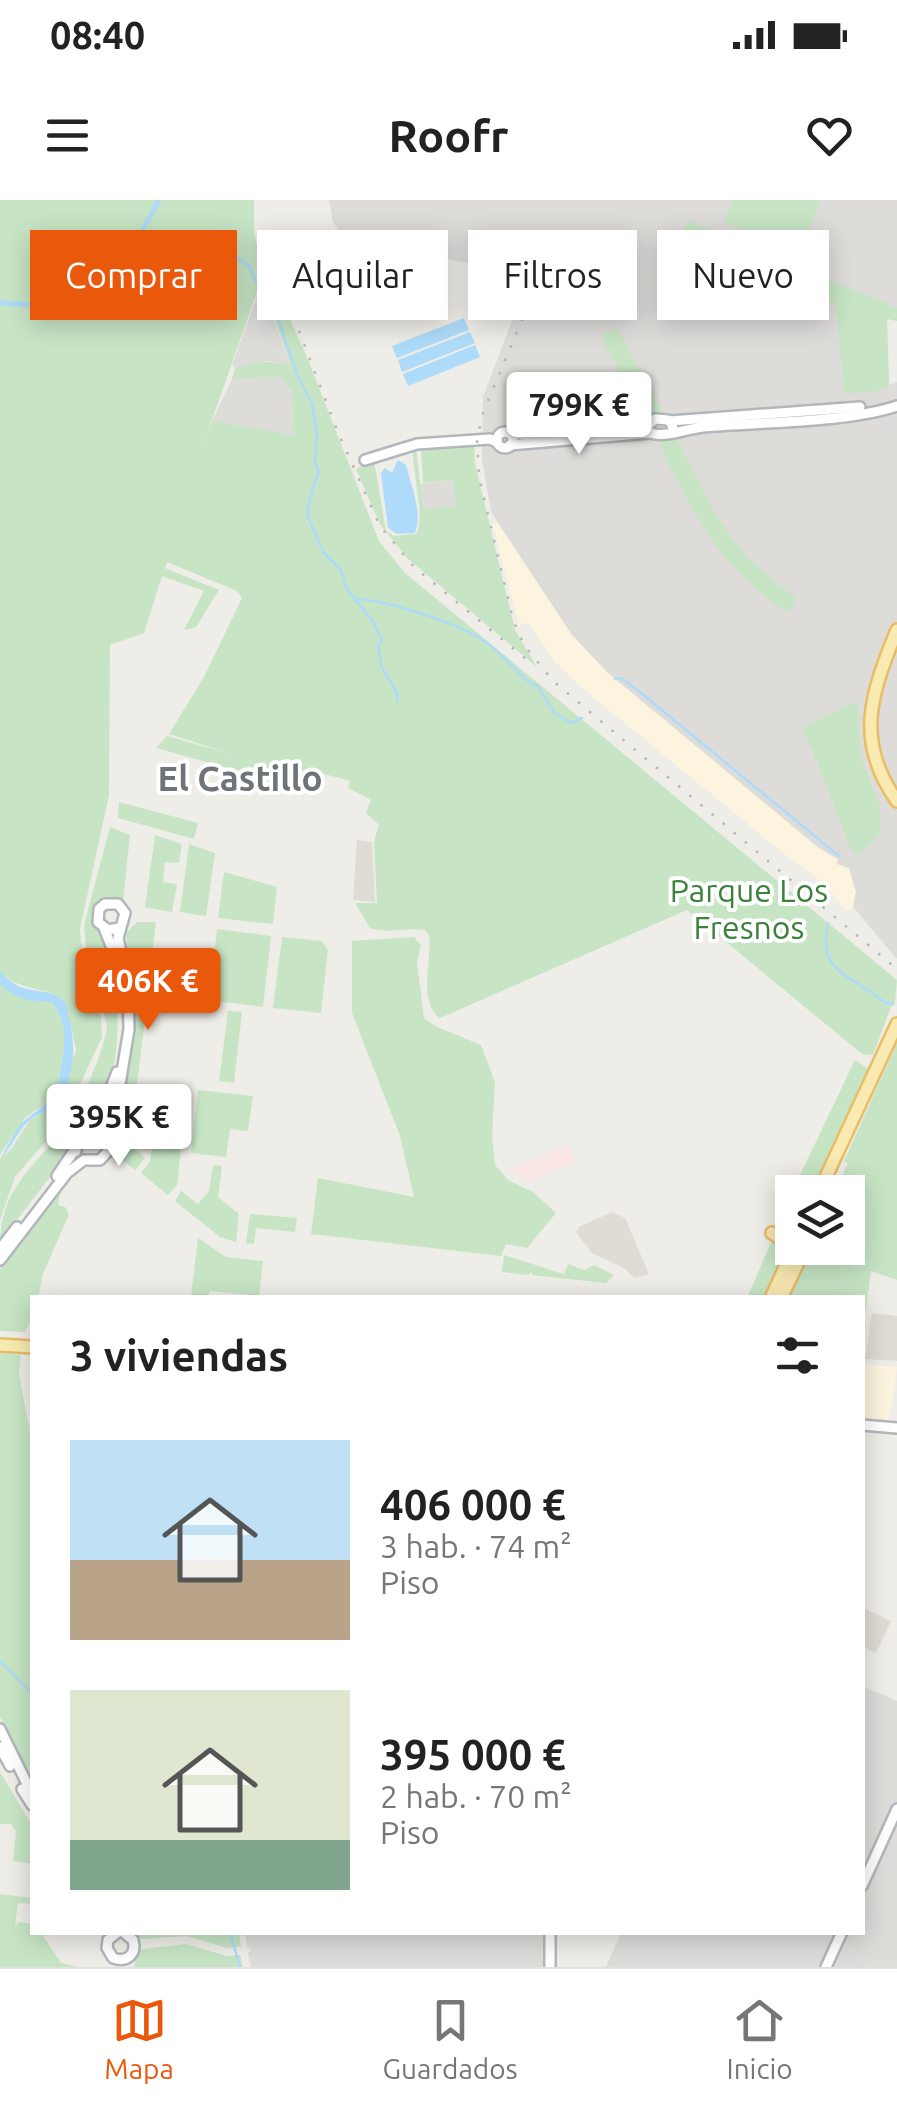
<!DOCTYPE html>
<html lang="es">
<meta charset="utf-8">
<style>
:root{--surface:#fff;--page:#f2f2f2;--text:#222;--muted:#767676;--line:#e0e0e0;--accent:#ea580c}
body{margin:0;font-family:Ubuntu,sans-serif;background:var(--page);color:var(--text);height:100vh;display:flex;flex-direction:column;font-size:38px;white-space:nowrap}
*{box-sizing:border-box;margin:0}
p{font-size:32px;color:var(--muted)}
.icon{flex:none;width:55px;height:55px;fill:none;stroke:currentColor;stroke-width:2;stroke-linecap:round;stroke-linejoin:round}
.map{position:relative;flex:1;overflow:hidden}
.details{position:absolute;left:30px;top:1095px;width:835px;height:640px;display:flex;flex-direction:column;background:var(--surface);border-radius:0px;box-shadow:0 5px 25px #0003}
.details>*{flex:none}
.top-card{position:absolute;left:30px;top:30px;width:838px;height:90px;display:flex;gap:20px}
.controls{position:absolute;left:775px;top:975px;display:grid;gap:20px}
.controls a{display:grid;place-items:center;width:90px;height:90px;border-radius:0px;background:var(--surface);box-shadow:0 5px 25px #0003;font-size:50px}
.price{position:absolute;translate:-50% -85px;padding:0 22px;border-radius:10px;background:#fff;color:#222;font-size:32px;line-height:65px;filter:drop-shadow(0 2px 5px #0008)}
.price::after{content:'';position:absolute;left:50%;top:60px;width:30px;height:22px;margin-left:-15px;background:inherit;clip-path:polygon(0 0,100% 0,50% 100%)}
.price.selected{background:var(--accent);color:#fff}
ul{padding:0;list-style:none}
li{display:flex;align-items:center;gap:30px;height:250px;padding:0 40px}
li span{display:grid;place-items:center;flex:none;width:280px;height:200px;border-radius:0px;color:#555}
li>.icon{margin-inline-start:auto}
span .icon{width:120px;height:120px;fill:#fffc;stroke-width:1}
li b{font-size:42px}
h2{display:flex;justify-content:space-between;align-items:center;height:120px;padding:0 40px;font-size:42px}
.pill{padding:0 35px;border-radius:0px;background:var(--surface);box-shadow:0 5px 25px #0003;font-size:35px;line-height:90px}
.pill.selected{background:var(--accent);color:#fff}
.status{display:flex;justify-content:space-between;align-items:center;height:70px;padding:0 50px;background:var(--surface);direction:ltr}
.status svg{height:28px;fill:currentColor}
header{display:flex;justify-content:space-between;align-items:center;height:130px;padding:0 40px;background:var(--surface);font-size:45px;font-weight:600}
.dock{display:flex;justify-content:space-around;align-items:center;height:140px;border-top:2px solid var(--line);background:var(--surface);font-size:28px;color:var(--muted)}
.dock a{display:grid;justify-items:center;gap:5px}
.dock .selected{color:var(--accent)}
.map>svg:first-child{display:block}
</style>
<div class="status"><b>08:40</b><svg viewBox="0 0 49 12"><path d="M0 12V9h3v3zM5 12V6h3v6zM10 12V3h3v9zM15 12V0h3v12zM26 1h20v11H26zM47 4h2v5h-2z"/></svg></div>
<header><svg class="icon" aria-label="menu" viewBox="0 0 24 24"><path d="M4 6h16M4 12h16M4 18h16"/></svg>Roofr<svg class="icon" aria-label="heart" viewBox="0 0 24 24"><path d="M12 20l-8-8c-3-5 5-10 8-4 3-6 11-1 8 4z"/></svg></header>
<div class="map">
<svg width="897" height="1767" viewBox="0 0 897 1767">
<rect width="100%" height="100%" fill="#efede7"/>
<g fill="#fcf4df">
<path d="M 492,323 L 497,323 L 572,435 L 608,473 L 819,648 L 849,668 L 856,692 L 853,707 L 846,711 L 824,684 L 800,664 L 798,665 L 577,484 L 555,462 L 528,423 L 519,426 Z"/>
<path d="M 862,1164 L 897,1167 L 888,1227 L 863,1225 Z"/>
</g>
<g fill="#dedcd9">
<path d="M 329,0 L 897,0 L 897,121 L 888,118 L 887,121 L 889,185 L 897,182 L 897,430 L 884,462 L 871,539 L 897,601 L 897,759 L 853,707 L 856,692 L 849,668 L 837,664 L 838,659 L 819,648 L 608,473 L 572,435 L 491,312 L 482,259 L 483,197 L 529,76 L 369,43 L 348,45 L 333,22 Z"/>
<path d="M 260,89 L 266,95 L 290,166 L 268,161 L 235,168 L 232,165 Z"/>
<path d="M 280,177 L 292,191 L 293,236 L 212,221 L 232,179 Z"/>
<path d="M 454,280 L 456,306 L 422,310 L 420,284 Z"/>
<path d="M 897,448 L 897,590 L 880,552 L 876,523 L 880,494 Z"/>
<path d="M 863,1486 L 897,1501 L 897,1767 L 606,1767 L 621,1733 L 862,1732 Z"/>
<path d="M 245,1733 L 550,1733 L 550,1767 L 251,1767 L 248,1753 L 251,1750 L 247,1747 Z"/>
</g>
<g fill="#dfdcd5">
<path d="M 357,640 L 372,642 L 375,702 L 353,700 Z"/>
<path d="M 613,1012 L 625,1018 L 649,1074 L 634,1078 L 624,1068 L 592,1053 L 576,1032 L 580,1026 Z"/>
<path d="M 872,1113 L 897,1116 L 897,1161 L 865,1159 Z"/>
<path d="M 863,1408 L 891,1421 L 876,1453 L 863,1447 Z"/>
</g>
<path fill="#fae6e5" d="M 569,944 L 576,961 L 531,981 L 510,970 Z"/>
<g fill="#c7e5c5">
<path d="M 0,0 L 254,0 L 254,33 L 264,72 L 199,257 L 212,221 L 293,235 L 292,191 L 280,177 L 232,179 L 235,168 L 261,161 L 290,165 L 267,95 L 260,89 L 264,83 L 270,83 L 276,89 L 305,152 L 379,341 L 405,373 L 897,780 L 895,803 L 891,807 L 873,855 L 862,854 L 687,710 L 440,818 C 417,803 433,756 429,735 L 425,730 C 406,727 387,734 370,728 L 355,703 L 377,703 L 374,641 L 379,625 L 366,613 L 371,600 L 348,588 L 350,581 L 317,572 L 314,582 L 284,573 L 281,582 L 273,581 L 275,574 L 248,566 L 246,573 L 156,548 L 167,536 L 231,554 L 169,534 L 204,477 L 242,398 L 237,391 L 167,362 L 165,368 L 219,390 L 196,427 L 184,430 L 204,391 L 162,376 L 144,433 L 110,445 L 109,595 L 80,729 L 81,743 L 101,816 L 102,837 L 63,921 L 15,977 L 0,1020 L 0,959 L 11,949 L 29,921 L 54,906 L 63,889 L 76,850 L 66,803 C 52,786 23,792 5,776 L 0,776 Z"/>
<path d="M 733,0 L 821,0 L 801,49 L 796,52 L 724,22 Z"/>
<path d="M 692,22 L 897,108 L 897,121 L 887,119 L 889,186 L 878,191 L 844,194 L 836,103 L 812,97 L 744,64 L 670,61 L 686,25 Z"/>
<path d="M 614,129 L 619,132 L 662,211 L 660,215 L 642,214 L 602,139 L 604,134 Z"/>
<path d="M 659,240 L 677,240 C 714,310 725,347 793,395 L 796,402 L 791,409 L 783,410 C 729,369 709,342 678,282 C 672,269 661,252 659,240 Z"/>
<path d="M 474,245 L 475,263 L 515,430 L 537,467 L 407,358 L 380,324 L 356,269 L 374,260 L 386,331 L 394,336 L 416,334 C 426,320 412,272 413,249 L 416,248 L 423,310 L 456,305 L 453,280 L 423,283 L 421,248 Z"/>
<path d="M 854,502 L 858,505 L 861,558 L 880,605 L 879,636 L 859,655 L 851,650 L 813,552 L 815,550 L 811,548 L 802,528 Z"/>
<path d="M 119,602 L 198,623 L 194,639 L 118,618 Z"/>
<path d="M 110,627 L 130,635 L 123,701 L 106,697 L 95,707 L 93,714 C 95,729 105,742 109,758 C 122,807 122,874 95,919 L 78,928 L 60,964 L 0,1042 C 2,989 30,970 60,934 C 77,912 105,852 107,825 L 86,748 L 84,725 Z"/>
<path d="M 155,635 L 182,644 L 179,663 L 165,662 L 163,682 L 177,684 L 172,712 L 145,707 Z"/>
<path d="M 189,644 L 215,653 L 206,716 L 180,712 Z"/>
<path d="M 224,672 L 277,687 L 273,724 L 218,718 Z"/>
<path d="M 137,722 L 156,722 L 130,945 L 145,958 L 135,970 L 113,952 L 109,927 L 128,870 L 133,812 L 126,733 Z"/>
<path d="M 217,729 L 271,736 L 263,807 L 209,800 Z"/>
<path d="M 282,737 L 322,741 L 328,750 L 321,813 L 273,808 Z"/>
<path d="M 414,737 L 421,745 L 417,762 L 424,818 L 435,826 L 481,845 L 495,882 L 492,935 L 495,965 L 508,980 L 533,992 L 556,1013 L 527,1048 L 506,1044 L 501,1056 L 311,1034 L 318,978 L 414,997 L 400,936 L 352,813 L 352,741 Z"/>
<path d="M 0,784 C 16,798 31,802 52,802 C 74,830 60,863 57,895 L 25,918 L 0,955 Z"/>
<path d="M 228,811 L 242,812 L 234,883 L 219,881 Z"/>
<path d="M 897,843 L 897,1080 L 871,1071 L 866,1109 L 863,1109 L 862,1098 L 787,1097 L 805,1048 L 848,1048 L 848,992 L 835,992 L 848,963 L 844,961 Z"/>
<path d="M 855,860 L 868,869 L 814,992 L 792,992 L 792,1028 L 778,1021 Z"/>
<path d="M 198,890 L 253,896 L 248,931 L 230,929 L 226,957 L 191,953 Z"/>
<path d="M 169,928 L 183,930 L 177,985 L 168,995 L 141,973 L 150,961 L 154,931 L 168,933 Z"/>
<path d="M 213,965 L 222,966 L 218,997 L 239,1014 L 236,1042 L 220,1037 L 175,1001 L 181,991 L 198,1004 L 209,991 Z"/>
<path d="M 61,986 L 58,1005 L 65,1007 L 69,1014 L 43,1074 L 38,1097 L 32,1098 L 32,1117 L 25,1132 L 0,1131 L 0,1068 Z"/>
<path d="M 250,1014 L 297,1018 L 295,1032 L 256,1028 L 254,1044 L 246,1043 Z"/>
<path d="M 198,1038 L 226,1057 L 263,1061 L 259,1096 L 210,1091 L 208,1097 L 191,1097 Z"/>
<path d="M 773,1038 L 787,1049 L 765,1097 L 747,1098 Z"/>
<path d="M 504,1055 L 564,1074 L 568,1064 L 584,1070 L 594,1065 L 614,1075 L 606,1083 L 532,1075 L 532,1072 L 528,1075 L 502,1072 Z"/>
<path d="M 0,1153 L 21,1155 L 19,1173 L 32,1245 L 32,1586 L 0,1517 Z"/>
<path d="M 0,1572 L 32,1625 L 32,1664 L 13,1661 L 16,1631 L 11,1624 L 0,1624 Z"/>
<path d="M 0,1694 L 32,1698 L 32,1704 L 18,1703 L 15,1726 L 19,1722 L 32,1724 L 32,1732 L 41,1733 L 61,1763 L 78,1767 L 0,1767 Z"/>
<path d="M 133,1733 L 239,1733 L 241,1747 L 227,1748 L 187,1736 L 142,1739 Z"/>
<path d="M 186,1744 L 227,1756 L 240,1755 L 243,1767 L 134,1767 L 136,1756 L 142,1749 Z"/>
</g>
<g fill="#addbf9">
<path d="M 464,118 L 469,130 L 397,158 L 392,146 Z"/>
<path d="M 470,132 L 475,143 L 402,172 L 398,160 Z"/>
<path d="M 475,145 L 480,157 L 408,186 L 403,174 Z"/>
<path d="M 398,260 L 406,265 C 411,285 423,313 415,333 L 397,334 L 388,328 L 381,273 L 385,268 L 392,273 Z"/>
<path d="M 0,772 C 6,777 12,783 20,787 C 37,793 54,789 66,803 C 75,839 79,872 56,903 C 50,911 37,914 29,921 C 17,931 12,948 0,959 L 20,924 L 57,895 C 60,863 74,830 52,802 C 31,802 16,799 0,784 Z"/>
</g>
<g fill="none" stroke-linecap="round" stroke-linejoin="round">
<g stroke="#addbf9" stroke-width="2.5">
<path d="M 25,106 L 73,69 L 96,46 L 127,39 L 218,45 L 249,66 L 256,82 L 270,97 L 297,174 L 312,205 L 317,233 L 315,262 L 319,273 L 312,289 L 307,315 L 323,352 L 341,370 L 346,388 L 374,423 L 382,440 L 378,445 L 382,468 L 396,491 L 398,501"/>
<path d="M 356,399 C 387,400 459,424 483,440 C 501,452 514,469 530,483 L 538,486 L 554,513 L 571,523 L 582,518"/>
<path d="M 615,479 L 621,478 L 641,493 L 839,656"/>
<path d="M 828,723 C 816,775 854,775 884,802 L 893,804"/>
<path d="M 0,1461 L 32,1494"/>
<path d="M 230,1732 L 240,1767"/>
</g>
<g stroke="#addbf9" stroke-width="5">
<path d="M 138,38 L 159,0"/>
<path d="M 0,103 L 40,105 L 109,72 L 135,42"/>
</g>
<defs>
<g id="secondary">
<path d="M 670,221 L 860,207"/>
<path d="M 673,231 L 672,224 L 668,220 L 655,219 L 647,226 L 650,233 C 666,238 686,229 703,227 C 759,222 846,223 897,206"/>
<path d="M 507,232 L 523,235 L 648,224"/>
<circle cx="505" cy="240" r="8"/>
<path d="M 510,245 L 650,233"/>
<path d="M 365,260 L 417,244 L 490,239 L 497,242"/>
<path d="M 104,728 L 120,768"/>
<path d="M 96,927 L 117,872"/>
<path d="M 76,951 L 79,933 L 89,927 L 97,927"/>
<path d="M 57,976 L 75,949"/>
<path d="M 0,1049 L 17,1027"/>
<path d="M 0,1060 L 67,973 L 84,960 L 100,960 L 109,950 L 106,925 L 120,884 L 129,829 L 128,784 L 118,738 L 125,713 L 118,704 L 105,704 L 99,709 L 98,722 L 108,730 L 119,728"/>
<path d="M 862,1225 L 897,1228"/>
<path d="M 0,1529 L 32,1594"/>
<path d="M 0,1547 L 10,1566"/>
<path d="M 22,1589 L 32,1605"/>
<path d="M 862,1686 L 897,1609"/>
<path d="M 118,1732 L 108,1740 L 107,1748 L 113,1758 C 127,1763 137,1754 133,1740 L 123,1732"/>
<path d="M 550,1732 L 550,1767"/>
<path d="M 826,1767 L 842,1732"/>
</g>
<g id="primary">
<path d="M 897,430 C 871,493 854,541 897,601"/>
<path d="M 819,992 L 897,824"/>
<path d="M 772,1033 L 789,1044 L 789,1054"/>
<path d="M 771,1098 L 794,1048"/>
<path d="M 781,1098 L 805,1048"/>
<path d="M 0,1145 L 32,1147"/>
</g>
</defs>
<use href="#secondary" stroke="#b3b6ba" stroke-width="14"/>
<use href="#primary" stroke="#e8bd67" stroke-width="16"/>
<use href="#secondary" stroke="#fff" stroke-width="9"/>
<use href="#primary" stroke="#f9eab1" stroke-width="11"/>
<g stroke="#b4b5b6" stroke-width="2.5" stroke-dasharray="2.5 12" stroke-linecap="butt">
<path d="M 273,63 L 337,230 L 380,326 L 414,367 L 526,459"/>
<path d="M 545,65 L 483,213 L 477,240 L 479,277 L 513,420 L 524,445 L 553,481 L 897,769"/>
</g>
</g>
<g text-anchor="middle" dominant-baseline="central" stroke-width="8" stroke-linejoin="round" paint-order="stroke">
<g font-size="32" fill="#3b803b" stroke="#fff">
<text x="749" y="690">Parque Los<tspan x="749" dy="37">Fresnos</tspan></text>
</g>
<g font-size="35" font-weight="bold" fill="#6f7478" stroke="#fff">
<text x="240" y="578">El Castillo</text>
</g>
</g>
</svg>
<div class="controls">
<a><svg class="icon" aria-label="layers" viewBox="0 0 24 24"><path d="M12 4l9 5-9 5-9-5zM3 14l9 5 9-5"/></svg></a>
</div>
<b class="price" style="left:579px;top:257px">799K €</b>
<b class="price selected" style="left:148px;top:833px">406K €</b>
<b class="price" style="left:119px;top:969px">395K €</b>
<div class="top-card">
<a class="pill selected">Comprar</a>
<a class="pill">Alquilar</a>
<a class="pill">Filtros</a>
<a class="pill">Nuevo</a>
</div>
<section class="details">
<h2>3 viviendas<svg class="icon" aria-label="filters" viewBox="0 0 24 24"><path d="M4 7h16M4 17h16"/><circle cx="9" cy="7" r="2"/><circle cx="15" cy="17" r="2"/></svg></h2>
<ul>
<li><span style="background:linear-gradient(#bfe0f5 60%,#b9a48a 0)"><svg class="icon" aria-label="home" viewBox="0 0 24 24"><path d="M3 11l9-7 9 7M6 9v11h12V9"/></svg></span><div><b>406 000 €</b><p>3 hab. · 74 m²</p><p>Piso</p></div></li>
<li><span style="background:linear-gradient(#dfe7d0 75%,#7fa58c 0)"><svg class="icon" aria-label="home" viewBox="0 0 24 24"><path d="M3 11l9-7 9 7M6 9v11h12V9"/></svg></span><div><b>395 000 €</b><p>2 hab. · 70 m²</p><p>Piso</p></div></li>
</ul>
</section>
</div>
<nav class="dock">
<a class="selected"><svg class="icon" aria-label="map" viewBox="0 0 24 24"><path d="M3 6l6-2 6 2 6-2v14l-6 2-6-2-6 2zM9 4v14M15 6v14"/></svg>Mapa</a>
<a><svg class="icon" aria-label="saved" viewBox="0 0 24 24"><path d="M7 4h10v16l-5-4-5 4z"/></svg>Guardados</a>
<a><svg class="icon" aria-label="home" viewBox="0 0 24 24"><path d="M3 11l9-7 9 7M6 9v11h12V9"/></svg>Inicio</a>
</nav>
